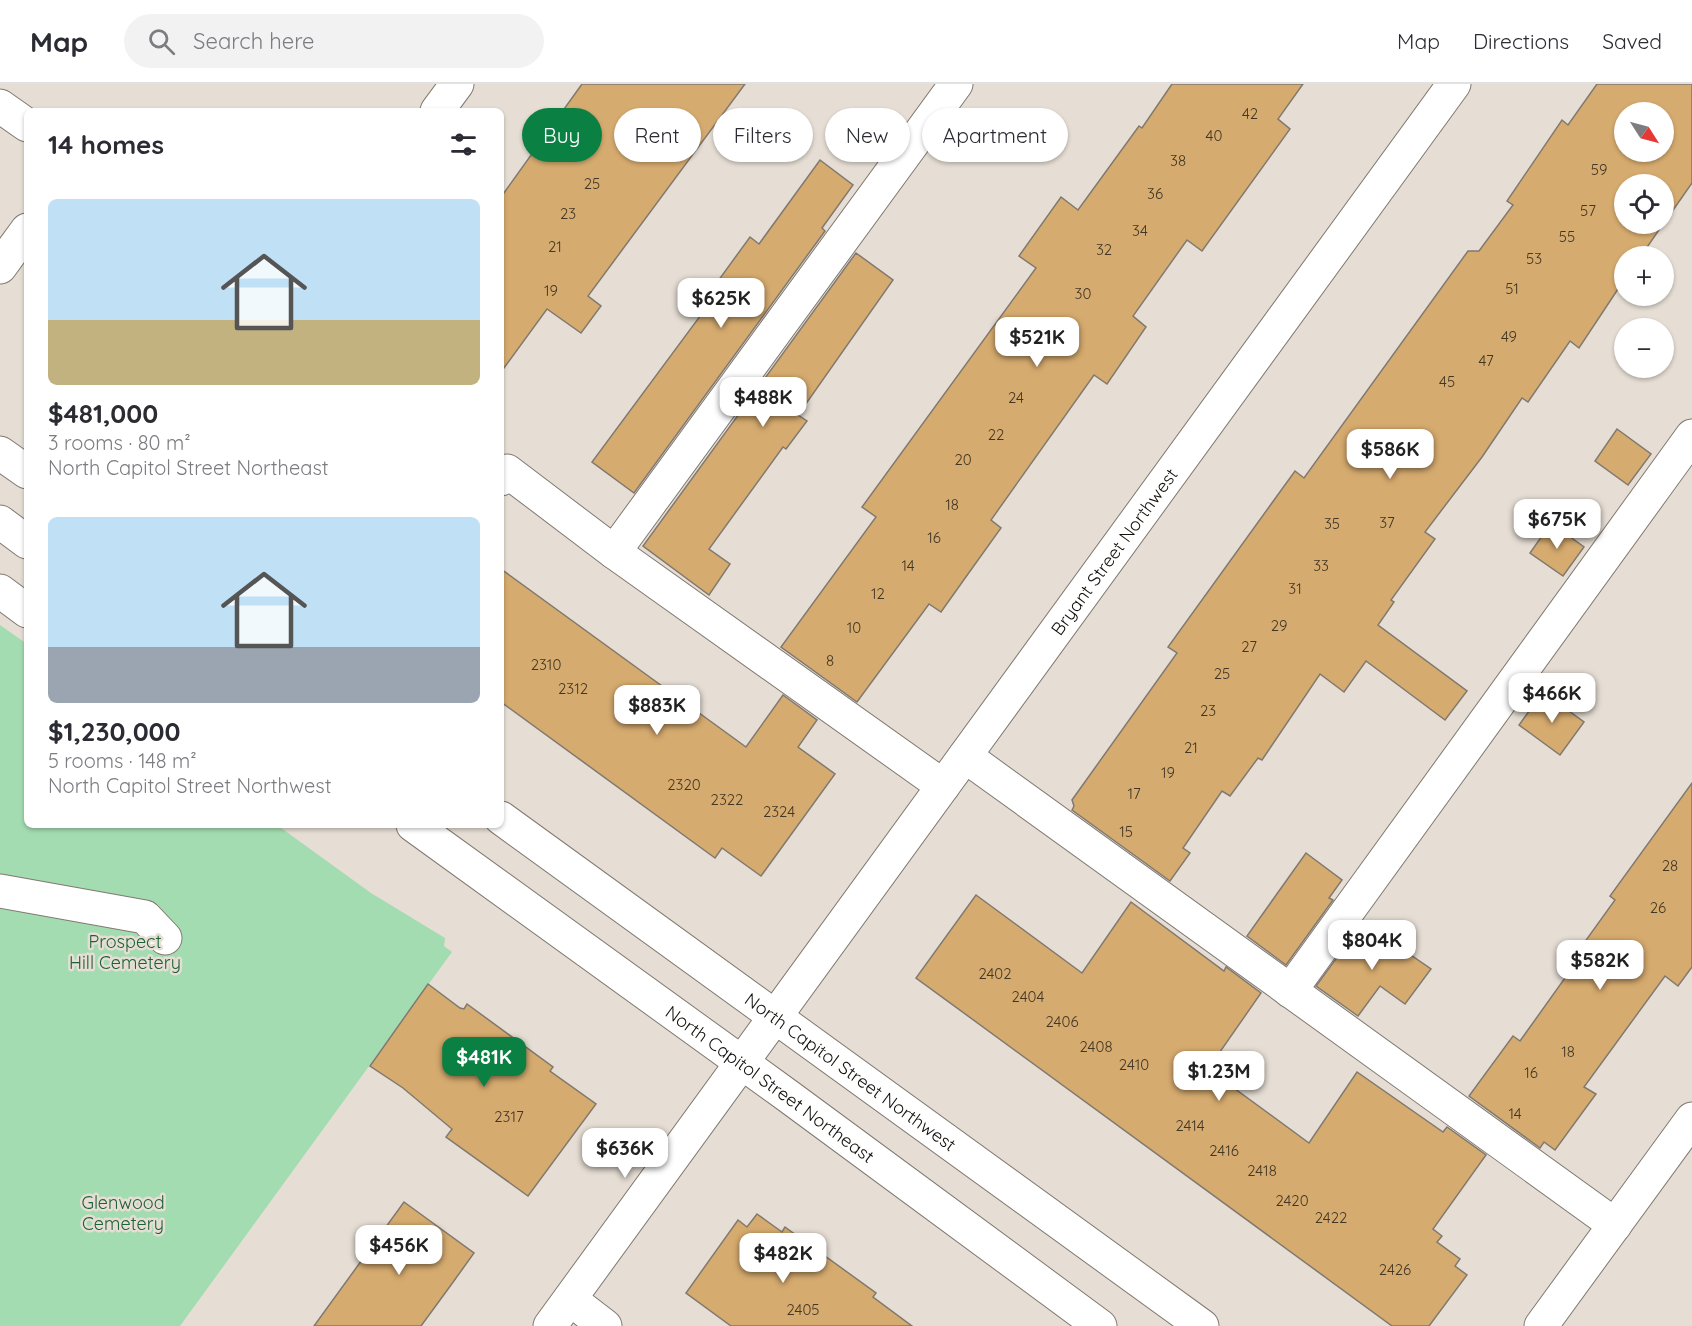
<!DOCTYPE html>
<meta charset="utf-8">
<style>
:root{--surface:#fff;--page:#f2f2f3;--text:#2b2b33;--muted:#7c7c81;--line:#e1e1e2;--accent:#0b8043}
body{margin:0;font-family:Quicksand,sans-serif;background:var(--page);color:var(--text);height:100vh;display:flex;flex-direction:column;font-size:22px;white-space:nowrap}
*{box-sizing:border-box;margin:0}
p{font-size:20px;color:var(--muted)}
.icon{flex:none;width:33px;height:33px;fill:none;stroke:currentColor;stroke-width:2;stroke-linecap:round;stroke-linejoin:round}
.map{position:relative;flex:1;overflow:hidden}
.panel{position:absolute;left:24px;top:24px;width:480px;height:720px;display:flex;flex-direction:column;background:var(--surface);border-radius:9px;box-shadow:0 2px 4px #0004}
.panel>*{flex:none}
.top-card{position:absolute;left:522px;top:24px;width:570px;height:54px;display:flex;gap:12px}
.needle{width:39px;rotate:126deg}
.tools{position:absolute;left:1614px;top:18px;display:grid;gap:12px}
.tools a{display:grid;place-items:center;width:60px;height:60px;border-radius:50%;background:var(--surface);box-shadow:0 2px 4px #0004;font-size:30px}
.price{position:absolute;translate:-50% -51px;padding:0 14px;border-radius:12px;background:#fff;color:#222;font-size:20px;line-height:39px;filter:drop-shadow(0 2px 3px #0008)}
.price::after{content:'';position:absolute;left:50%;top:36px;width:18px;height:14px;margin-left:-9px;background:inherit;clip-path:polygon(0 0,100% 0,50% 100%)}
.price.active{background:var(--accent);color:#fff}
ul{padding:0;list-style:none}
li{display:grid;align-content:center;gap:12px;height:318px;padding:0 24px}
li span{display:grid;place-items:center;height:186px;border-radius:9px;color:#555}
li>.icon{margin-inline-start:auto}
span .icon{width:108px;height:108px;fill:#fffc;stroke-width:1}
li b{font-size:26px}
h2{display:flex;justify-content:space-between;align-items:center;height:72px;padding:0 24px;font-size:26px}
.chip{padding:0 21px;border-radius:27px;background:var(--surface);box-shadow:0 2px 4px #0004;font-size:21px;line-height:54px}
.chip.active{background:var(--accent);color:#fff}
header{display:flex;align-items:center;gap:36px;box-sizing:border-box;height:84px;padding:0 30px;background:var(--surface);border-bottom:2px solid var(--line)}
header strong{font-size:28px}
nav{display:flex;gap:33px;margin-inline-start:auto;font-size:21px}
.search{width:420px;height:54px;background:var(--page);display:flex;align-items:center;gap:15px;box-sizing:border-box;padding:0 21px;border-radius:33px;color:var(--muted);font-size:22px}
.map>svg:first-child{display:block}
</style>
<header>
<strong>Map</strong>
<div class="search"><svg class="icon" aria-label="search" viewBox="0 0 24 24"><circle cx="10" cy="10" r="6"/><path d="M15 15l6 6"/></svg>Search here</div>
<nav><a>Map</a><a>Directions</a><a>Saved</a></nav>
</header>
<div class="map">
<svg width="1692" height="1242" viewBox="0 0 1692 1242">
<rect width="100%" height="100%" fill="#e6ded4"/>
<path fill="#a4dcb1" d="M 0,541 L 27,560 L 27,741 L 277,741 L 371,809 L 445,854 L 444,862 L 452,868 L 180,1242 L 0,1242 Z"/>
<g fill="#d6ab6f" stroke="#80796f" stroke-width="1.5" fill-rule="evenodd">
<path d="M 582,0 L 745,0 L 588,212 L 601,222 L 581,249 L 547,225 L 501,288 L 501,113 Z"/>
<path d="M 1172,0 L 1303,0 L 1278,35 L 1290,45 L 1202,167 L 1187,156 L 1133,232 L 1146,243 L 1107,300 L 1094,291 L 991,436 L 1001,444 L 963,497 L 941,528 L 929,520 L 857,618 L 781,563 L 876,433 L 862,423 L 1036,184 L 1019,172 L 1061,113 L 1078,126 L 1139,42 L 1142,44 Z"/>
<path d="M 1597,0 L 1692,0 L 1692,99 L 1664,139 L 1664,100 L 1624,100 L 1624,140 L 1663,140 L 1641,172 L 1624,172 L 1624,196 L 1579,264 L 1570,257 L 1528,318 L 1522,314 L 1482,373 L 1425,448 L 1435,455 L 1391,516 L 1394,518 L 1378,541 L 1467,607 L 1445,636 L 1366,577 L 1344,608 L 1320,590 L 1262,676 L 1258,674 L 1230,712 L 1222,707 L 1183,764 L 1190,769 L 1170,797 L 1072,726 L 1074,722 L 1072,716 L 1177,569 L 1168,563 L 1295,387 L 1304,394 L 1468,167 L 1479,167 L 1513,121 L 1507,117 L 1562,36 L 1568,41 ZM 1624,28 L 1664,28 L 1664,68 L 1624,68 Z"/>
<path d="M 820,76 L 853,101 L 822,144 L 825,147 L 634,409 L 592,378 L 715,212 L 710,208 L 750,153 L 759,160 Z"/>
<path d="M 856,169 L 893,196 L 798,331 L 807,337 L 786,365 L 783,363 L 709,465 L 730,480 L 709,511 L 643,462 Z"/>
<path d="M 1617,345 L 1651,370 L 1628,401 L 1595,377 Z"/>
<path d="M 1551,439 L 1584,463 L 1563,492 L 1530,469 Z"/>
<path d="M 501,485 L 746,663 L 783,611 L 817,636 L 798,663 L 835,690 L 761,792 L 722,764 L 715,774 L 501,618 Z"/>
<path d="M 1543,608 L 1584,638 L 1560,671 L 1519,641 Z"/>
<path d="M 1692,699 L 1692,883 L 1678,902 L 1665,892 L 1584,1003 L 1596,1010 L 1555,1066 L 1544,1058 L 1540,1064 L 1469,1012 L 1513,952 L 1520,957 L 1570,887 L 1566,884 L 1615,816 L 1610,812 Z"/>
<path d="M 1306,769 L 1342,796 L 1329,814 L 1333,816 L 1286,881 L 1247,852 Z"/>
<path d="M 976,811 L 1082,889 L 1131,818 L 1224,887 L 1226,883 L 1261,909 L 1208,985 L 1309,1059 L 1357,988 L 1443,1048 L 1447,1043 L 1486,1071 L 1433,1145 L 1442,1152 L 1437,1158 L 1460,1175 L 1455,1182 L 1467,1191 L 1429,1242 L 1392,1242 L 916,894 Z"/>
<path d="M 1363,838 L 1431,885 L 1405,920 L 1380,902 L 1358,932 L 1316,902 Z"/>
<path d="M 428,900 L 460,924 L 464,925 L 467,920 L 553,983 L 550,987 L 596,1020 L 528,1112 L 446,1053 L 452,1045 L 403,1004 L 370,982 Z"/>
<path d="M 404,1118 L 474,1169 L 451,1201 L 421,1242 L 314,1242 Z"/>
<path d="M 757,1130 L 782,1148 L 785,1143 L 876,1209 L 873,1213 L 912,1242 L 731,1242 L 686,1209 L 738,1136 L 747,1143 Z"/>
</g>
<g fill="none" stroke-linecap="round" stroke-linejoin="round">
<defs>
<g id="minor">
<path d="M 0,22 L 27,41"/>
<path d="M 437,27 L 457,0"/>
<path d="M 0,183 L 27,146"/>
<path d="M 501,395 L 507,387 L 614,468 L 956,0"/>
<path d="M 614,468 L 943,702"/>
<path d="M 965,672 L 1615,1141"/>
<path d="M 0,807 L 145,833 L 165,854"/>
<path d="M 1290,907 L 1692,352"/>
<path d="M 570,1215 L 605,1242"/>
<path id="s1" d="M 550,1242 L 1454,0"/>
<path d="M 1541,1242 L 1692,1035"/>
</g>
<g id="major">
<path d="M 0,369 L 27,388"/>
<path d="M 0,438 L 27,458"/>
<path d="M 0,507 L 27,527"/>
<path id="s2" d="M 501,734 L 1202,1242"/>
<path id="s3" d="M 413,741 L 788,1012 L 1100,1242"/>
</g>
</defs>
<use href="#minor" stroke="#817970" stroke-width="35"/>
<use href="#major" stroke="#817970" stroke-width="35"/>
<use href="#minor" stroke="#fff" stroke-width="33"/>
<use href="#major" stroke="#fff" stroke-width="33"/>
</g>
<g text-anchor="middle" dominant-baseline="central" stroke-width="5" stroke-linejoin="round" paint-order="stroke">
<g font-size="15" fill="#423624">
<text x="1250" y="29">42</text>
<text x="1214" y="51">40</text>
<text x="1178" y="76">38</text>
<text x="1599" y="85">59</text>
<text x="592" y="99">25</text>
<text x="1155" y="109">36</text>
<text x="1588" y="126">57</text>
<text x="568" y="129">23</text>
<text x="1140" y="146">34</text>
<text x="1567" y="152">55</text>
<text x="555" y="162">21</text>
<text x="1104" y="165">32</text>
<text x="1534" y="174">53</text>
<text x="1512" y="204">51</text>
<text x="551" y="206">19</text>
<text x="1083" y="209">30</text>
<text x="1509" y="252">49</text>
<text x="1486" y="276">47</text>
<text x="1447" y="297">45</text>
<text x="1016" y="313">24</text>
<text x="996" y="350">22</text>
<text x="963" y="375">20</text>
<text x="952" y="420">18</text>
<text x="1387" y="438">37</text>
<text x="1332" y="439">35</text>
<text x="934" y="453">16</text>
<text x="908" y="481">14</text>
<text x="1321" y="481">33</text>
<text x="1295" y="504">31</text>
<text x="878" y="509">12</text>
<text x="1279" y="541">29</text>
<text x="854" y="543">10</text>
<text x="1249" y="562">27</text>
<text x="830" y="576">8</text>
<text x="546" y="580">2310</text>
<text x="1222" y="589">25</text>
<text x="573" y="604">2312</text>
<text x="1208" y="626">23</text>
<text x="1191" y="663">21</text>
<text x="1168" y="688">19</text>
<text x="684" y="700">2320</text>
<text x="1134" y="709">17</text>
<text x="727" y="715">2322</text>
<text x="779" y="727">2324</text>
<text x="1126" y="747">15</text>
<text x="1670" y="781">28</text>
<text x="1658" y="823">26</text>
<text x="995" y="889">2402</text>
<text x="1028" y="912">2404</text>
<text x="1062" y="937">2406</text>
<text x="1096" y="962">2408</text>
<text x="1568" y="967">18</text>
<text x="1134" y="980">2410</text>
<text x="1531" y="988">16</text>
<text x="1515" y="1029">14</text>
<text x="509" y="1032">2317</text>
<text x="1190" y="1041">2414</text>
<text x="1224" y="1066">2416</text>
<text x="1262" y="1086">2418</text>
<text x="1292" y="1116">2420</text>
<text x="1331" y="1133">2422</text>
<text x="1395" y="1185">2426</text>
<text x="803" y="1225">2405</text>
</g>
<g font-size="18" fill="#110f0b" stroke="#e6ded4">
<text stroke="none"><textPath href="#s1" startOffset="958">Bryant Street Northwest</textPath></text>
<text stroke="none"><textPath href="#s2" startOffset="432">North Capitol Street Northwest</textPath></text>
<text stroke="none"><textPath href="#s3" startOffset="441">North Capitol Street Northeast</textPath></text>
</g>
<g font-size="18" fill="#1e6136" stroke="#e6ded4">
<text x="125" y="857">Prospect<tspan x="125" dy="21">Hill Cemetery</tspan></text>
<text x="123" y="1118">Glenwood<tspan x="123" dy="21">Cemetery</tspan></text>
</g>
</g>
</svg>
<div class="tools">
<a><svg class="needle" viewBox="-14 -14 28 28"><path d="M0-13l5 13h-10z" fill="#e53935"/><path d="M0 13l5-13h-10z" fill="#7c7c81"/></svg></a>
<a><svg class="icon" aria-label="locate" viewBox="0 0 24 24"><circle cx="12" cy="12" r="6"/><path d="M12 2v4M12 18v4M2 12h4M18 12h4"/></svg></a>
<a>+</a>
<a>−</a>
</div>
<b class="price" style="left:721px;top:245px">$625K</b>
<b class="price" style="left:1037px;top:284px">$521K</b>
<b class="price" style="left:763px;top:344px">$488K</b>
<b class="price" style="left:1390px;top:396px">$586K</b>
<b class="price" style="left:1557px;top:466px">$675K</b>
<b class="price" style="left:1552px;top:640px">$466K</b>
<b class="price" style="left:657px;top:652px">$883K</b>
<b class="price" style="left:1372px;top:887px">$804K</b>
<b class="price" style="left:1600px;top:907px">$582K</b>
<b class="price active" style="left:484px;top:1004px">$481K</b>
<b class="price" style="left:1219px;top:1018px">$1.23M</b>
<b class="price" style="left:625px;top:1095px">$636K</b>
<b class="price" style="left:399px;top:1192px">$456K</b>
<b class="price" style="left:783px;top:1200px">$482K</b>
<div class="top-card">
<a class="chip active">Buy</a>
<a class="chip">Rent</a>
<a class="chip">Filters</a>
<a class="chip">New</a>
<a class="chip">Apartment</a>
</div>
<section class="panel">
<h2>14 homes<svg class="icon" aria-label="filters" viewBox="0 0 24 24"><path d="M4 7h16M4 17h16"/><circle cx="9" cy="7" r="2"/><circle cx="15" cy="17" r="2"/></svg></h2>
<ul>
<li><span style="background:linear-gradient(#bfe0f5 65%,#c2b280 0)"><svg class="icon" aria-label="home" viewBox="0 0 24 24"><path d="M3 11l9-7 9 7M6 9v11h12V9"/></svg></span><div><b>$481,000</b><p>3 rooms · 80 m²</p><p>North Capitol Street Northeast</p></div></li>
<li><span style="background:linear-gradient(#bfe0f5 70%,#9aa5b1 0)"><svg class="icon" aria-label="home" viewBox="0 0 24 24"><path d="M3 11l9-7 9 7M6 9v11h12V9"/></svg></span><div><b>$1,230,000</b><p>5 rooms · 148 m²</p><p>North Capitol Street Northwest</p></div></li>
</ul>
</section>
</div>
